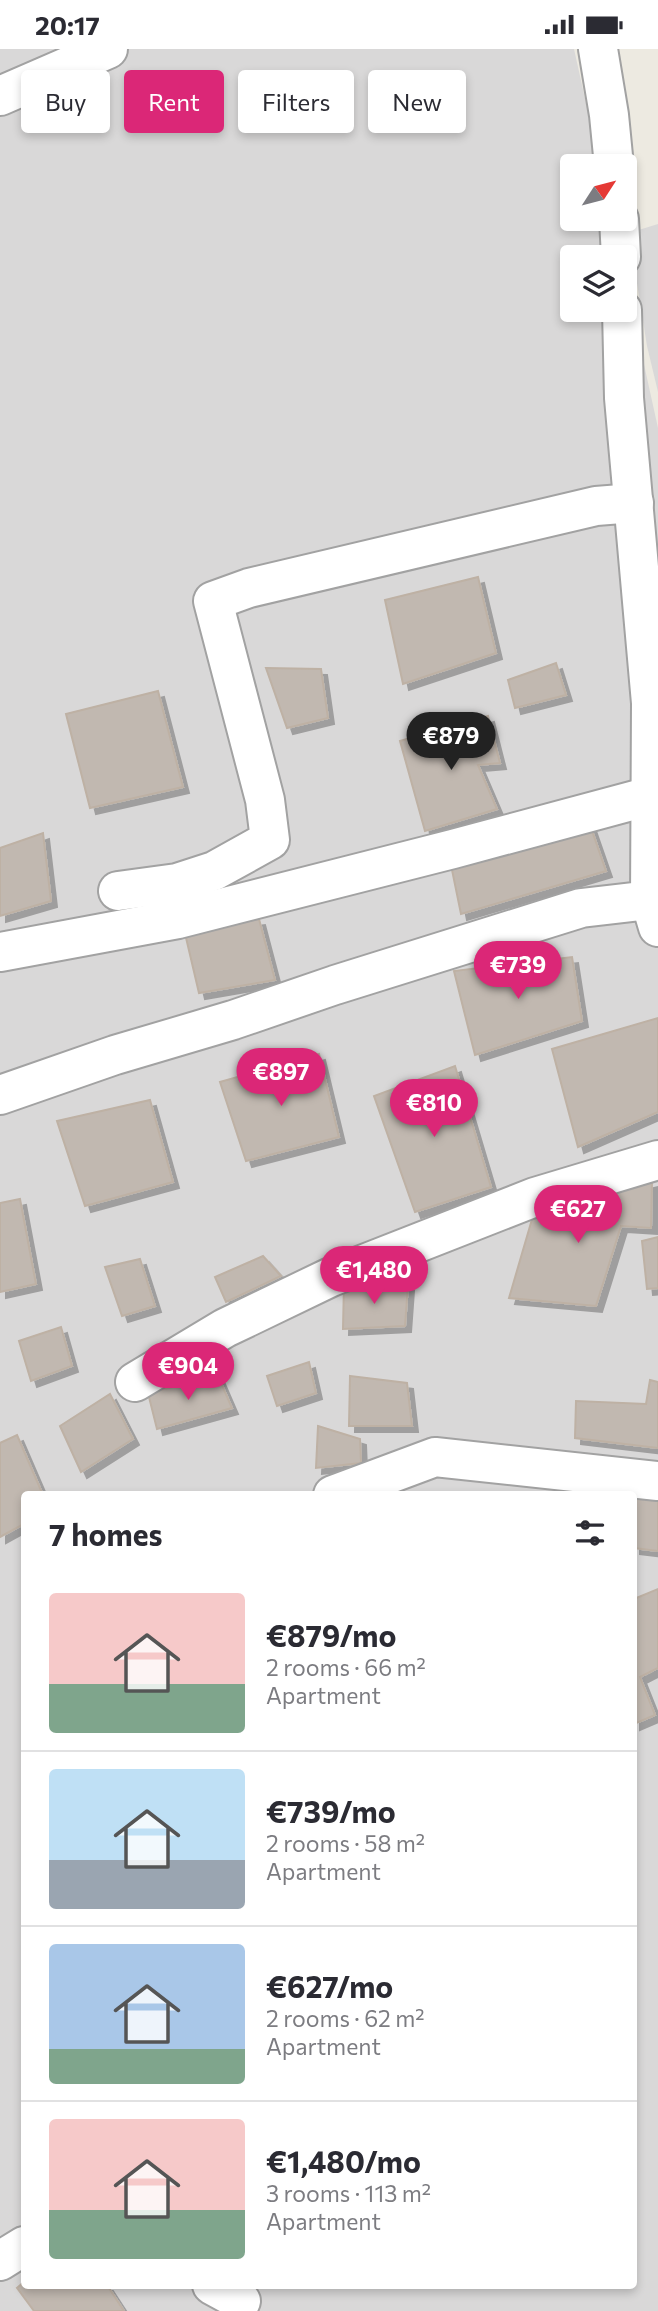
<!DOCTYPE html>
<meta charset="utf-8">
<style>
:root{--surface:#fff;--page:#f7f7f7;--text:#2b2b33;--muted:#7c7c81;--line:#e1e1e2;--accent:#db2777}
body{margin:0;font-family:Commissioner,sans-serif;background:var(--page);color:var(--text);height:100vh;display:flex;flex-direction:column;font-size:26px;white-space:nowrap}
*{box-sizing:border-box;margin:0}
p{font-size:23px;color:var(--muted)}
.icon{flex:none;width:38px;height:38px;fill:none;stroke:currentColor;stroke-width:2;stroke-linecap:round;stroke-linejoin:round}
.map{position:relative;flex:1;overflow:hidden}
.drawer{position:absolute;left:21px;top:1442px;width:616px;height:798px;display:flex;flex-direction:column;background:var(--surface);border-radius:7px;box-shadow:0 4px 10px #0003}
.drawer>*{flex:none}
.top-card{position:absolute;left:21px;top:21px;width:616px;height:63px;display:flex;gap:14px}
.needle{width:46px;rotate:54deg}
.controls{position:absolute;left:560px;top:105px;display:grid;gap:14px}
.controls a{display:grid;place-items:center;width:77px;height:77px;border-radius:7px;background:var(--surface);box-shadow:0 4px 10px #0003;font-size:35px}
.price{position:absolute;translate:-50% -60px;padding:0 16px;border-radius:24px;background:var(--accent);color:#fff;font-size:23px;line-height:46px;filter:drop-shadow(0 2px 4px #0008)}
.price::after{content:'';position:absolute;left:50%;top:42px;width:21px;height:16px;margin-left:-10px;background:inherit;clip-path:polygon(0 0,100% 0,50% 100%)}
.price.current{background:#222;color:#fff}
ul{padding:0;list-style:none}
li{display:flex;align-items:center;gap:21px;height:175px;padding:0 28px}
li+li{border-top:2px solid var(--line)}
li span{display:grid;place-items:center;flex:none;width:196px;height:140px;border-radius:7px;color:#555}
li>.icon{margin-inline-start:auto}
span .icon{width:84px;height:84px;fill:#fffc;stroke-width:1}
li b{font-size:30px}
h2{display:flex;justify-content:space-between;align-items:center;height:84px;padding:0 28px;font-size:30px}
.pill{padding:0 24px;border-radius:7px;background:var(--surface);box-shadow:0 4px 10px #0003;font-size:24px;line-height:63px}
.pill.current{background:var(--accent);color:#fff}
.status{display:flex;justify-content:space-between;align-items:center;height:49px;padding:0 35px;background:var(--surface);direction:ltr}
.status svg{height:19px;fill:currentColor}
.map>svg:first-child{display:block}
</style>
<div class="status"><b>20:17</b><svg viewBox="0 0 49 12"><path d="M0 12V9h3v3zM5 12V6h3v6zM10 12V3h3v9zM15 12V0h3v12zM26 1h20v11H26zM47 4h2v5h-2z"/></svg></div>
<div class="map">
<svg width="658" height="2262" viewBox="0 0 658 2262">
<defs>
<filter id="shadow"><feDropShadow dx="6" dy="6" stdDeviation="0" flood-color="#0004"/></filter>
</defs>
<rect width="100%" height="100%" fill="#edeae1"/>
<g fill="#d9d8d8" fill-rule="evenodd">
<path d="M 0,0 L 574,0 L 600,117 L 572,117 L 572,170 L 612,170 L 620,208 L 572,208 L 572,261 L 625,261 L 625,229 L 658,379 L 658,2262 L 0,2262 ZM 24,1446 L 634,1446 L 634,2236 L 24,2236 Z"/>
<path d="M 658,175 L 658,343 L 647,297 L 629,184 Z"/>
</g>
<g fill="#c1b8b0" stroke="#beb1a4" stroke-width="2" filter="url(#shadow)">
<path d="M 478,528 L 496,604 L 403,635 L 385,551 Z"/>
<path d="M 556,614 L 566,646 L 515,659 L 508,631 Z"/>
<path d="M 266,619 L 321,620 L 328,669 L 287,679 Z"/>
<path d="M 158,642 L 183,738 L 90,759 L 66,665 Z"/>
<path d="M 488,667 L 500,714 L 478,716 L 497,760 L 425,782 L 400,692 Z"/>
<path d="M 590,776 L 606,822 L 461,865 L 451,816 Z"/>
<path d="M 43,784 L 51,852 L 0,867 L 0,799 Z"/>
<path d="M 259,870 L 275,931 L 199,944 L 184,880 Z"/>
<path d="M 572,908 L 582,972 L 475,1006 L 454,922 Z"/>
<path d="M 658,969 L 658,1063 L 578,1098 L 552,1000 Z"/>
<path d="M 319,1005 L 339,1088 L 246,1112 L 220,1033 Z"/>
<path d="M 455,1017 L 491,1138 L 415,1163 L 374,1047 Z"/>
<path d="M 150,1051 L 173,1133 L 85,1157 L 57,1072 Z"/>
<path d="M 652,1132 L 651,1179 L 621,1177 L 596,1257 L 509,1249 L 535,1160 Z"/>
<path d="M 20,1150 L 36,1235 L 0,1243 L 0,1154 Z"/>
<path d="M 658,1188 L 658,1239 L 647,1240 L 642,1192 Z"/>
<path d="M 263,1207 L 281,1227 L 226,1253 L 215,1228 Z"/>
<path d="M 140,1210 L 155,1257 L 122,1267 L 105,1218 Z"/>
<path d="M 344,1234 L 408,1236 L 405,1277 L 343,1280 Z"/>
<path d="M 61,1278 L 72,1317 L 31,1332 L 19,1292 Z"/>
<path d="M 309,1313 L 316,1344 L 277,1357 L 267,1327 Z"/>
<path d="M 218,1327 L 232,1359 L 157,1380 L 148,1344 Z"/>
<path d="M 350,1327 L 407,1334 L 412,1377 L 349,1377 Z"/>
<path d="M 650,1331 L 658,1333 L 658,1399 L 575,1389 L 576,1352 L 646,1355 Z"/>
<path d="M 110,1345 L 133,1390 L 81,1423 L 60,1377 Z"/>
<path d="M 318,1377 L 360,1390 L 361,1414 L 316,1419 Z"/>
<path d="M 17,1386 L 43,1446 L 24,1446 L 24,1475 L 0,1488 L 0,1394 Z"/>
<path d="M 556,1436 L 588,1445 L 588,1446 L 557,1446 Z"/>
<path d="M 658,1441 L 658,1502 L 634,1499 L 634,1446 Z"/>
<path d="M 658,1540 L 658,1619 L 640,1628 L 655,1666 L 634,1675 L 634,1550 Z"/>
<path d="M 24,2233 L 24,2236 L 107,2236 L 124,2262 L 34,2262 L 17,2239 Z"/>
</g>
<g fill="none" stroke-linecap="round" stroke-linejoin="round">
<defs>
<g id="minor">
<path d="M 598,0 L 609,66 L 614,117"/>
<path d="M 0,47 L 108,0"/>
<path d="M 619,170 L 621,208"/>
<path d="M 622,261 L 624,349 L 651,654 L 650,851 L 658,878"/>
<path d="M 118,842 L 177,834 L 214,822 L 270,791 L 265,751 L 213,552 L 249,539 L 596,457 L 634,454"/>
<path d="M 0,903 L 178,870 L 453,800 L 650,747"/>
<path d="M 0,1046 L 115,1006 L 233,971 L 335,936 L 581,859 L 650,851"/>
<path d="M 135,1333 L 225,1279 L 331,1228 L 535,1148 L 658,1111"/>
<path d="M 333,1446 L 435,1408 L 658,1432"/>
<path d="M 0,2212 L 24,2197"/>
<path d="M 212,2236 L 241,2252"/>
</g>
</defs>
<use href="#minor" stroke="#a2a2a2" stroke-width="42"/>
<use href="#minor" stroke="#fff" stroke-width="38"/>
</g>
</svg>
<div class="controls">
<a><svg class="needle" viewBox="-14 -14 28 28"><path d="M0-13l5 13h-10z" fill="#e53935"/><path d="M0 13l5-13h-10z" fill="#7c7c81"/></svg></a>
<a><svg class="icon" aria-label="layers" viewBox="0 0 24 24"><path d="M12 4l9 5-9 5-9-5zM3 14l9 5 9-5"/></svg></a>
</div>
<b class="price current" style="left:451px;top:723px">€879</b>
<b class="price" style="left:518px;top:952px">€739</b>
<b class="price" style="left:281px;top:1059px">€897</b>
<b class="price" style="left:434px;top:1090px">€810</b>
<b class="price" style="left:578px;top:1196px">€627</b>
<b class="price" style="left:374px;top:1257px">€1,480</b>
<b class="price" style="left:188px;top:1353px">€904</b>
<div class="top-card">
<a class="pill">Buy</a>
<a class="pill current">Rent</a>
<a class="pill">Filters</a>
<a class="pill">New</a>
</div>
<section class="drawer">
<h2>7 homes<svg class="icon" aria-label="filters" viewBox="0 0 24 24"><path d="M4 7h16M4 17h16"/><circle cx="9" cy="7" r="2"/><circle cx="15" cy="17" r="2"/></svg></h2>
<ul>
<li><span style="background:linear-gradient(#f6c9c9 65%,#7fa58c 0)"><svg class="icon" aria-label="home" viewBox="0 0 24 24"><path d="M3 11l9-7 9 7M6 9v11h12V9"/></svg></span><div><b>€879/mo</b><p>2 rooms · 66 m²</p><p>Apartment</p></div></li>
<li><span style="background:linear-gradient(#bfe0f5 65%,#9aa5b1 0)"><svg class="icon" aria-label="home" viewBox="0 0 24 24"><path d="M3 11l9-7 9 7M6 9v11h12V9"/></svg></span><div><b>€739/mo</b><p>2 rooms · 58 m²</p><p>Apartment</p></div></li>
<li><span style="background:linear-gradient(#a9c7e8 75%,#7fa58c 0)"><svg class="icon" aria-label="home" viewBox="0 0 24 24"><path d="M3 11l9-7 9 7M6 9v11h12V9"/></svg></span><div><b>€627/mo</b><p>2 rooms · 62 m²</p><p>Apartment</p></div></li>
<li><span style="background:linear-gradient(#f6c9c9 65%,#7fa58c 0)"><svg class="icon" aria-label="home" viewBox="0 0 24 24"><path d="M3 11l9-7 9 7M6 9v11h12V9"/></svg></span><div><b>€1,480/mo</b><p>3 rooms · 113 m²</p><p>Apartment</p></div></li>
</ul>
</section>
</div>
